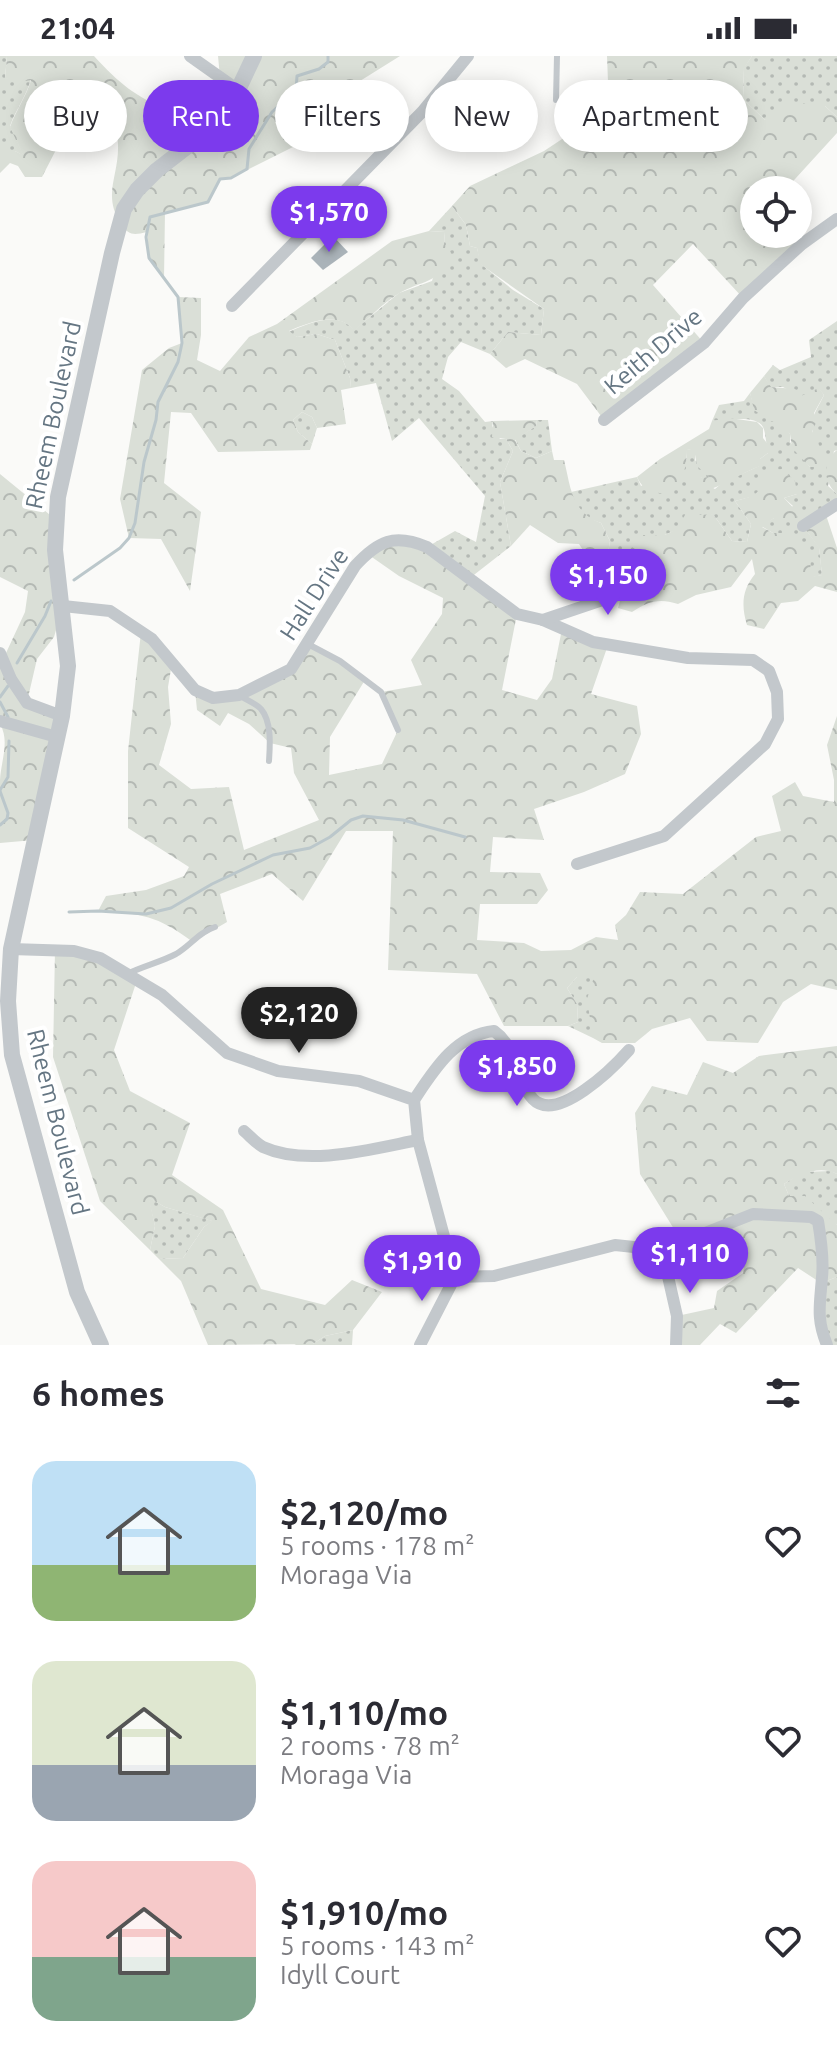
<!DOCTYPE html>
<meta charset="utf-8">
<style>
:root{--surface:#fff;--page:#f2f2f3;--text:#2b2b33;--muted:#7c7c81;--accent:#7c3aed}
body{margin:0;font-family:Ubuntu,sans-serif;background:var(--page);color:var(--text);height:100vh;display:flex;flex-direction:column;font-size:30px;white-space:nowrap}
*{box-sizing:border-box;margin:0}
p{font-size:26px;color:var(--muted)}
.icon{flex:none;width:44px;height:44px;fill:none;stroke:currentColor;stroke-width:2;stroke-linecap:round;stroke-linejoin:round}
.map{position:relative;height:1289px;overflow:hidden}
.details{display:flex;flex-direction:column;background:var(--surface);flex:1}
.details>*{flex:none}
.hud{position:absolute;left:24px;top:24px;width:790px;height:72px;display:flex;gap:16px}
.controls{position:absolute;left:740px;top:120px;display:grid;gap:16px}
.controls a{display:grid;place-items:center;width:72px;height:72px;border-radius:50%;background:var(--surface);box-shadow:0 4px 20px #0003;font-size:40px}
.price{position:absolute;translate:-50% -68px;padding:0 18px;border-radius:28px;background:var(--accent);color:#fff;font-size:26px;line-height:52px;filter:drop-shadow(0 2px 4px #0008)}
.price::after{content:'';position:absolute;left:50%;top:48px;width:24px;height:18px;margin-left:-12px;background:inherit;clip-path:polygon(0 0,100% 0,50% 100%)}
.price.selected{background:#222;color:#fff}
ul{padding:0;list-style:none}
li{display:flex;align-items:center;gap:24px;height:200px;padding:0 32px}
li span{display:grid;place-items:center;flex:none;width:224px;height:160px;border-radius:24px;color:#555}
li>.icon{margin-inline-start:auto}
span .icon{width:96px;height:96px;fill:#fffc;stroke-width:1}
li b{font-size:34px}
h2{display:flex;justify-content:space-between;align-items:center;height:96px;padding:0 32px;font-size:34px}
.pill{padding:0 28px;border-radius:36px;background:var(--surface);box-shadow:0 4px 20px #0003;font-size:28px;line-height:72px}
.pill.selected{background:var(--accent);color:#fff}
.status{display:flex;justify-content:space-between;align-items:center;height:56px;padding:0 40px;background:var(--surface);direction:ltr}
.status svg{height:22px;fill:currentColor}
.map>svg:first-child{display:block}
</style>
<div class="status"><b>21:04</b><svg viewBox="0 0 49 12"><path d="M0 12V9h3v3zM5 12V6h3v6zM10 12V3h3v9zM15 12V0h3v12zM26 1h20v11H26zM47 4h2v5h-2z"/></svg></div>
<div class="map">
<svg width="837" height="1289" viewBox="0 0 837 1289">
<defs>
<pattern id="grass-dots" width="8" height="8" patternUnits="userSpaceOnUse" patternTransform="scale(2)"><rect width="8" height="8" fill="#dadfd7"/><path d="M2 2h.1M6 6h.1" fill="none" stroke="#b4b9b4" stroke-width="1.8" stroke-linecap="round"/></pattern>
<pattern id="forest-crowns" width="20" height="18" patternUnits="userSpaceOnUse" patternTransform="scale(2)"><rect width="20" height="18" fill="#dadfd7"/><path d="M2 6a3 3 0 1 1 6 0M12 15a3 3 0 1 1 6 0" fill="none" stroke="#b4b9b4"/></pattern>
</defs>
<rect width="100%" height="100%" fill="#fafaf8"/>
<g fill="url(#grass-dots)">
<path d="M 0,0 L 7,0 L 5,22 L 31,23 C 26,41 16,53 10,70 L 24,100 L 15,95 L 0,95 Z"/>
<path d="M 752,0 L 837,0 L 837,61 L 825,50 L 765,64 L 744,44 L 743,13 Z"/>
<path d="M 452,150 L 466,169 L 470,190 L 477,192 L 481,208 L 513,234 L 544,253 L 541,279 L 508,276 L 490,298 L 461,286 L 448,301 L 442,323 L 459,335 L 485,366 L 493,365 L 492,370 L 500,383 L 506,383 L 513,395 L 500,426 L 511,490 L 470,522 L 427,491 L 455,475 L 476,486 L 485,440 L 419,362 L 392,385 L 376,327 L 351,332 L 350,322 L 335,284 L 317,278 L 297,281 L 288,276 C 309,267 338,254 354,274 L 399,237 L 432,225 L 444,188 L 445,176 L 429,175 Z"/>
<path d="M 837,265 L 837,394 L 834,395 L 828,430 L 837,438 L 837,448 L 803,470 L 819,491 L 822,519 L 809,522 L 773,477 L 761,470 L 793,450 L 784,442 L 797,438 L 761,433 L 755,440 L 735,445 L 751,468 L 747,486 L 732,485 L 713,458 L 630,494 L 622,509 L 606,509 L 610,485 L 601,467 L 587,462 L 571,442 L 571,436 L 637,421 L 641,430 L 687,404 L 687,394 L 695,392 L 695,404 L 710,422 L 702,422 L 688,418 L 715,433 L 722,427 L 759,410 L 760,403 L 768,397 C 766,389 766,377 763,371 C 756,358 723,365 712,365 L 719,349 L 744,345 L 750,337 L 755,354 L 779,364 L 790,378 L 790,386 L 810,411 C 822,390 814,392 812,372 C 811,360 819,350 824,339 L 819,333 L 801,341 L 783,331 L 770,331 L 764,320 L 773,309 L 780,314 L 811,301 L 809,284 Z"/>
<path d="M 302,356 L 312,361 L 317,372 L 312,388 L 298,376 L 293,364 Z"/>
<path d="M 537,364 L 548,364 L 552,395 L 536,402 L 521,395 L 515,383 L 536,370 Z"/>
<path d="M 577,921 L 595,921 L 593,982 L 568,970 L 578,966 L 577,948 L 567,932 Z"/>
<path d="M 831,1115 L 837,1118 L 837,1169 L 789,1140 L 784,1128 L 802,1116 Z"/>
<path d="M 148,1141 L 165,1151 L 213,1165 L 204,1171 L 183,1202 L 159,1203 L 150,1194 L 155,1170 Z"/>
<path d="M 837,1221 L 837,1289 L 827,1289 L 821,1227 Z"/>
<path d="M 353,1274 L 352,1289 L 296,1289 L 293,1287 L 313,1288 L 325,1280 Z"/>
</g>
<g fill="url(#forest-crowns)">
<path d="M 7,0 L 94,0 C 119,27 135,41 171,55 C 187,61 195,57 213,67 L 238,34 L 220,21 L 218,0 L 400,0 L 328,45 L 293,91 L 231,122 L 220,124 L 208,146 L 165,156 L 164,223 L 149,202 L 147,176 C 134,179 129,180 121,168 C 102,139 119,120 118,89 C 118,78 114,68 111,58 L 83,55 L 58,90 L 42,121 L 25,121 L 18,110 L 10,107 L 0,117 L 0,95 L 15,95 L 23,99 L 10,71 C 16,54 26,41 31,24 L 19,26 L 5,22 Z"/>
<path d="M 607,0 L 752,0 L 743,14 L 744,44 L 765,64 L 790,46 L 825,50 L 837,61 L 837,77 L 785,134 L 754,134 L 754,178 L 792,178 L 802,188 L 743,242 L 693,188 L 653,229 L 704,287 L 604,364 L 577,328 L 525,303 L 506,312 L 490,298 L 508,276 L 541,279 L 544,253 L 480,208 L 477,192 L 470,190 L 466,169 L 452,150 L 470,130 L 544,95 L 609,52 Z"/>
<path d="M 429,175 L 445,176 L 444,188 L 451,197 C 442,228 421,224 398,238 C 383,247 368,263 354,275 C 339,254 308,267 289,275 L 297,281 L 317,278 L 335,284 L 350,322 L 351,332 L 341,334 L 346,368 L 317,372 L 312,361 L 302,356 L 293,364 L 298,376 L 312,388 L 310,394 L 218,396 L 191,357 L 171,356 L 164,427 L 201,456 L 190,535 L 161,483 L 129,482 L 120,443 L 142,314 L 169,292 L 182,287 L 178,241 L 201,242 L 201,279 L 197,304 L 220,315 L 249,281 L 277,268 L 392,185 Z"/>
<path d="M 764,320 L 771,331 L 795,333 L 801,340 L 819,332 L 824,339 L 814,357 L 817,365 L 812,375 C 819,385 821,396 824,407 L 818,411 L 810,411 L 792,392 L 790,378 L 779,370 L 778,365 L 772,366 L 754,354 L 750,337 Z"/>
<path d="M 730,362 L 757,366 L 763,372 L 763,382 L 770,391 L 768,397 L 760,403 L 760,410 C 739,418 722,431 701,436 L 687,418 L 694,416 L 702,422 L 709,421 L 697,410 L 694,393 L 687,394 C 687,413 682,427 667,438 C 653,436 644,436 637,421 L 660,403 L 709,373 L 712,365 Z"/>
<path d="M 537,364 L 536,370 L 515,384 L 521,395 L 536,402 L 552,395 L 554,404 L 564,404 C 571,432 571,456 601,467 L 610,485 L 606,509 L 592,508 L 579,488 L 558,487 L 530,469 L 511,490 L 500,426 L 513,395 L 506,383 L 492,381 L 493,365 Z"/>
<path d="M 837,394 L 837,438 C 823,426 822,406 837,394 Z"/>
<path d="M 782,413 L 795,425 L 797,438 L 784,442 L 800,459 L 790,466 L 774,462 L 762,471 L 773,477 L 794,477 L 811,497 L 810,521 L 822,519 L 819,492 L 803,470 L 825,456 L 837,492 L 837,536 L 815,530 L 798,545 L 781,547 L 764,573 L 747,569 C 741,549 742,534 755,518 L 752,503 L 731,531 L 696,539 L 678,548 C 659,542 649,545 632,556 L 618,552 C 624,534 617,533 618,519 C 620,504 633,490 642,479 C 670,482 676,477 688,453 L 701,459 L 713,458 L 732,485 L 747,486 L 751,468 L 735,445 C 758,439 760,439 764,415 Z"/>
<path d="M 0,418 L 55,463 L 63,550 L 54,581 L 37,603 L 27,646 L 62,660 L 34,784 L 0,787 C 0,766 0,745 0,724 C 1,705 10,685 0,668 L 0,610 L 25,556 L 28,535 L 0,521 Z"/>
<path d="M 411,484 L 517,558 L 502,634 L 537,644 L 552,623 L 562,573 L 608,589 L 591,638 L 637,650 L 641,678 L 625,718 L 584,736 L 534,753 L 544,784 L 493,781 L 490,816 L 540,817 L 548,834 L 537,848 L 480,848 L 477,884 L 524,887 L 541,895 L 571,894 L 596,881 L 618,884 L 615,869 L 626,859 L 640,836 L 683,838 L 756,781 L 781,775 L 772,740 L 795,726 L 803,740 L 834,746 L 834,724 L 827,689 L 837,660 L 837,934 L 811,928 L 783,946 L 758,987 L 707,985 L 690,962 L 652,973 L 635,987 L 602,987 L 593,982 L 587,943 L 594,921 L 577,921 L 567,932 L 577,948 L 578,966 L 568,970 L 504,970 L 477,918 L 388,914 L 393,775 L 346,775 L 303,845 L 272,818 L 220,838 L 227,866 L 193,886 C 156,859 143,858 98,855 L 106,840 L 146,834 L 184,820 L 189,811 L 128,772 L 128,695 L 141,576 L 172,607 L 168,631 L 171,668 L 159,709 L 191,733 L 229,731 L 244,794 L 319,764 L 294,717 L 291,692 L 270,687 L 249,668 L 228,657 L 220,670 L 197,654 L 195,634 L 239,639 L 291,613 L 306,587 L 340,605 L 365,624 L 330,681 L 329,719 L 382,708 L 398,674 L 381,636 L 422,629 L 411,604 L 442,558 L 443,542 L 399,520 L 366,497 Z"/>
<path d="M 55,894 L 74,895 L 137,924 L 114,994 L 130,1035 L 190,1067 L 172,1119 L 223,1154 L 261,1233 L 325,1249 L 352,1224 L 382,1236 L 353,1274 L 325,1280 L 313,1288 L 208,1289 L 181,1225 L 159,1203 L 183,1202 L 204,1171 L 212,1165 L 165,1151 L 149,1142 L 155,1170 L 150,1194 L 100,1145 L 53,1001 Z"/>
<path d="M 837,990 L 837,1118 C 819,1109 800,1118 784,1128 L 789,1140 L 805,1140 L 837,1169 L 837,1221 L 821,1227 L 798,1212 L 736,1277 L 720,1268 L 700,1289 L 676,1289 L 677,1260 L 714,1252 L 717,1235 L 743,1217 L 747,1189 L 719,1171 L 682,1186 L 640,1118 L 635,1057 L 652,1030 L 687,1039 L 703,1006 L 733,1017 L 759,1000 Z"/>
</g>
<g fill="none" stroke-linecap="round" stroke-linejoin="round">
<g stroke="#bbc7cb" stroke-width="3">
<path d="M 74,524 L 120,492 L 129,482 L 135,467 L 144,406 L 156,364 L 158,346 L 178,306 L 182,287 L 178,241 L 149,202 L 146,181 L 150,161 L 208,146 L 220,123 L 231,122 L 247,113 L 249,93 L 272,56 L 296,34 L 297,20 L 319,13 L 328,6 L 328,0"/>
<path d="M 17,607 L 45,560 L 51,545"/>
<path d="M 0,641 L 8,630"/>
<path d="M 0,646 L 8,661"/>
<path d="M 0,734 L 8,721 L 9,685"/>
<path d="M 0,735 L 8,757 L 7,763 L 0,769"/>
<path d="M 69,856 L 98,855 L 146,858 L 171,852 L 212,828 L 273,799 L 310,792 L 330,781 L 351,764 L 363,760 L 403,764 L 465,781"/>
</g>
</g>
<path fill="#aab3b9" d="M 333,180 L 348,196 L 323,214 L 311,202 Z"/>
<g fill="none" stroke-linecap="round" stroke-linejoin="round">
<g stroke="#c3c8cc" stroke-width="6">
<path d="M 556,44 L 557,0"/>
<path d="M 306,587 L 340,605 L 381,636 L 398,674"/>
<path d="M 239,639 C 246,644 257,648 261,653 C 272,666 270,690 269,705"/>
<path d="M 127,918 C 143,910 161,906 176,898 C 190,890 199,876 215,871"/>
</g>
<g stroke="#c3c8cc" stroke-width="12">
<path d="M 190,0 L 238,34"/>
<path d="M 232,250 L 422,56 L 468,0"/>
<path d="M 604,364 L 704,287 L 743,242 L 802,188 L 837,163"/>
<path d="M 803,470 L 837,448"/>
<path d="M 63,550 L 110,555 L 152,583 L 195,634 L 213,642 L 239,639 L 291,613 L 355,510 C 378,485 394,477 427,491 L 517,558 L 543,564 L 593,586 L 688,602 L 753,604 L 769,615 L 777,636 L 778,663 L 765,688 L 664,780 L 577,808"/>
<path d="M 543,564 L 623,537 L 658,521"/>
<path d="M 0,597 L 11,623 L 27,647 L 62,660"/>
<path d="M 0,665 L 57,681"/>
<path d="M 11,893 L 74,895 L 100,902 L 162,939 L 227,997 L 278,1015 L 359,1025 L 414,1044 L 418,1084 L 455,1221"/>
<path d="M 414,1044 C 434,1014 455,979 494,975 C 518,992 514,1023 533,1043 C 557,1068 614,1011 629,994"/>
<path d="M 244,1075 C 250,1080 256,1087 263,1091 C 307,1111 372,1093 418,1084"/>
<path d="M 662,1194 L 677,1260 L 676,1289"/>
<path d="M 455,1221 L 494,1220 L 615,1189 L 662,1194 L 753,1158 L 811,1161 L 818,1165 C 821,1183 824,1203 822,1221 C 820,1249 816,1262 827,1289"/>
<path d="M 420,1289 L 455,1221"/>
</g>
<path stroke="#c3c8cc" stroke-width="16" d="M 101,1289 L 77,1236 L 12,999 L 8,945 L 11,893 L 62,660 L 68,610 L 55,494 L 58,441 L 112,197 L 124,153 L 137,134 L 157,114 L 197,83 L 224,56 L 238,34 L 254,0"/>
</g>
<g text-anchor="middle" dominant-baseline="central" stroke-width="8" stroke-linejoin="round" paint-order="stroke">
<g font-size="24" fill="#657683" stroke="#fff">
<text transform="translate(653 295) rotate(-40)">Keith Drive</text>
<text transform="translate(53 359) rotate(-78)">Rheem Boulevard</text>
<text transform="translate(314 538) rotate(-57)">Hall Drive</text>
<text transform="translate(58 1066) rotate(76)">Rheem Boulevard</text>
</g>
</g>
</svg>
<div class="controls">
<a><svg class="icon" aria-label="locate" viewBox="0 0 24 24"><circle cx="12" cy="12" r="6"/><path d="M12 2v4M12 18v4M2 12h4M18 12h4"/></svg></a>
</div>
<b class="price" style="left:329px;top:198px">$1,570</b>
<b class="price" style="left:608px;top:561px">$1,150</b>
<b class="price selected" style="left:299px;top:999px">$2,120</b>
<b class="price" style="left:517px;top:1052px">$1,850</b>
<b class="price" style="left:690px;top:1239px">$1,110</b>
<b class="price" style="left:422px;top:1247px">$1,910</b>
<div class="hud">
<a class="pill">Buy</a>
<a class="pill selected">Rent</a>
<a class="pill">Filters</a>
<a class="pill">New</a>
<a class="pill">Apartment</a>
</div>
</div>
<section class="details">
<h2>6 homes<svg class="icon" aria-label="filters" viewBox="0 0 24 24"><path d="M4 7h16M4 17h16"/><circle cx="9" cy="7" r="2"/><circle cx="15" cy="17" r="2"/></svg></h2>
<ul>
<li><span style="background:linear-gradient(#bfe0f5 65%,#8fb573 0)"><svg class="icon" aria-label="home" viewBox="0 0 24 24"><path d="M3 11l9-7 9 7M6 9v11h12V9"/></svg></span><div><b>$2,120/mo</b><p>5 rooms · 178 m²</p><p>Moraga Via</p></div><svg class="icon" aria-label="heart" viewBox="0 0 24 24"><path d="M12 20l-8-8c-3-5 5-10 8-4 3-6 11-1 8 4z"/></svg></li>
<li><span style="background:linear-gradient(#dfe7d0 65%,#9aa5b1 0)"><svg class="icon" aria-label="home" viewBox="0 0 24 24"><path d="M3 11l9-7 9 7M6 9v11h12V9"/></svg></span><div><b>$1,110/mo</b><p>2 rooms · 78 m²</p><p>Moraga Via</p></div><svg class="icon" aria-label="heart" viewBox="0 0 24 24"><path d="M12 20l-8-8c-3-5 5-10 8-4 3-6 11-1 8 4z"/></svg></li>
<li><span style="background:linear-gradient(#f6c9c9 60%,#7fa58c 0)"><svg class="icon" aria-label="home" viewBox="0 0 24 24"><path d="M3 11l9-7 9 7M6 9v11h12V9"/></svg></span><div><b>$1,910/mo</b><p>5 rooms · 143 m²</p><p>Idyll Court</p></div><svg class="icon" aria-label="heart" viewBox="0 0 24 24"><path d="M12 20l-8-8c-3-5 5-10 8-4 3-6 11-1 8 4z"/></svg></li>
</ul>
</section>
